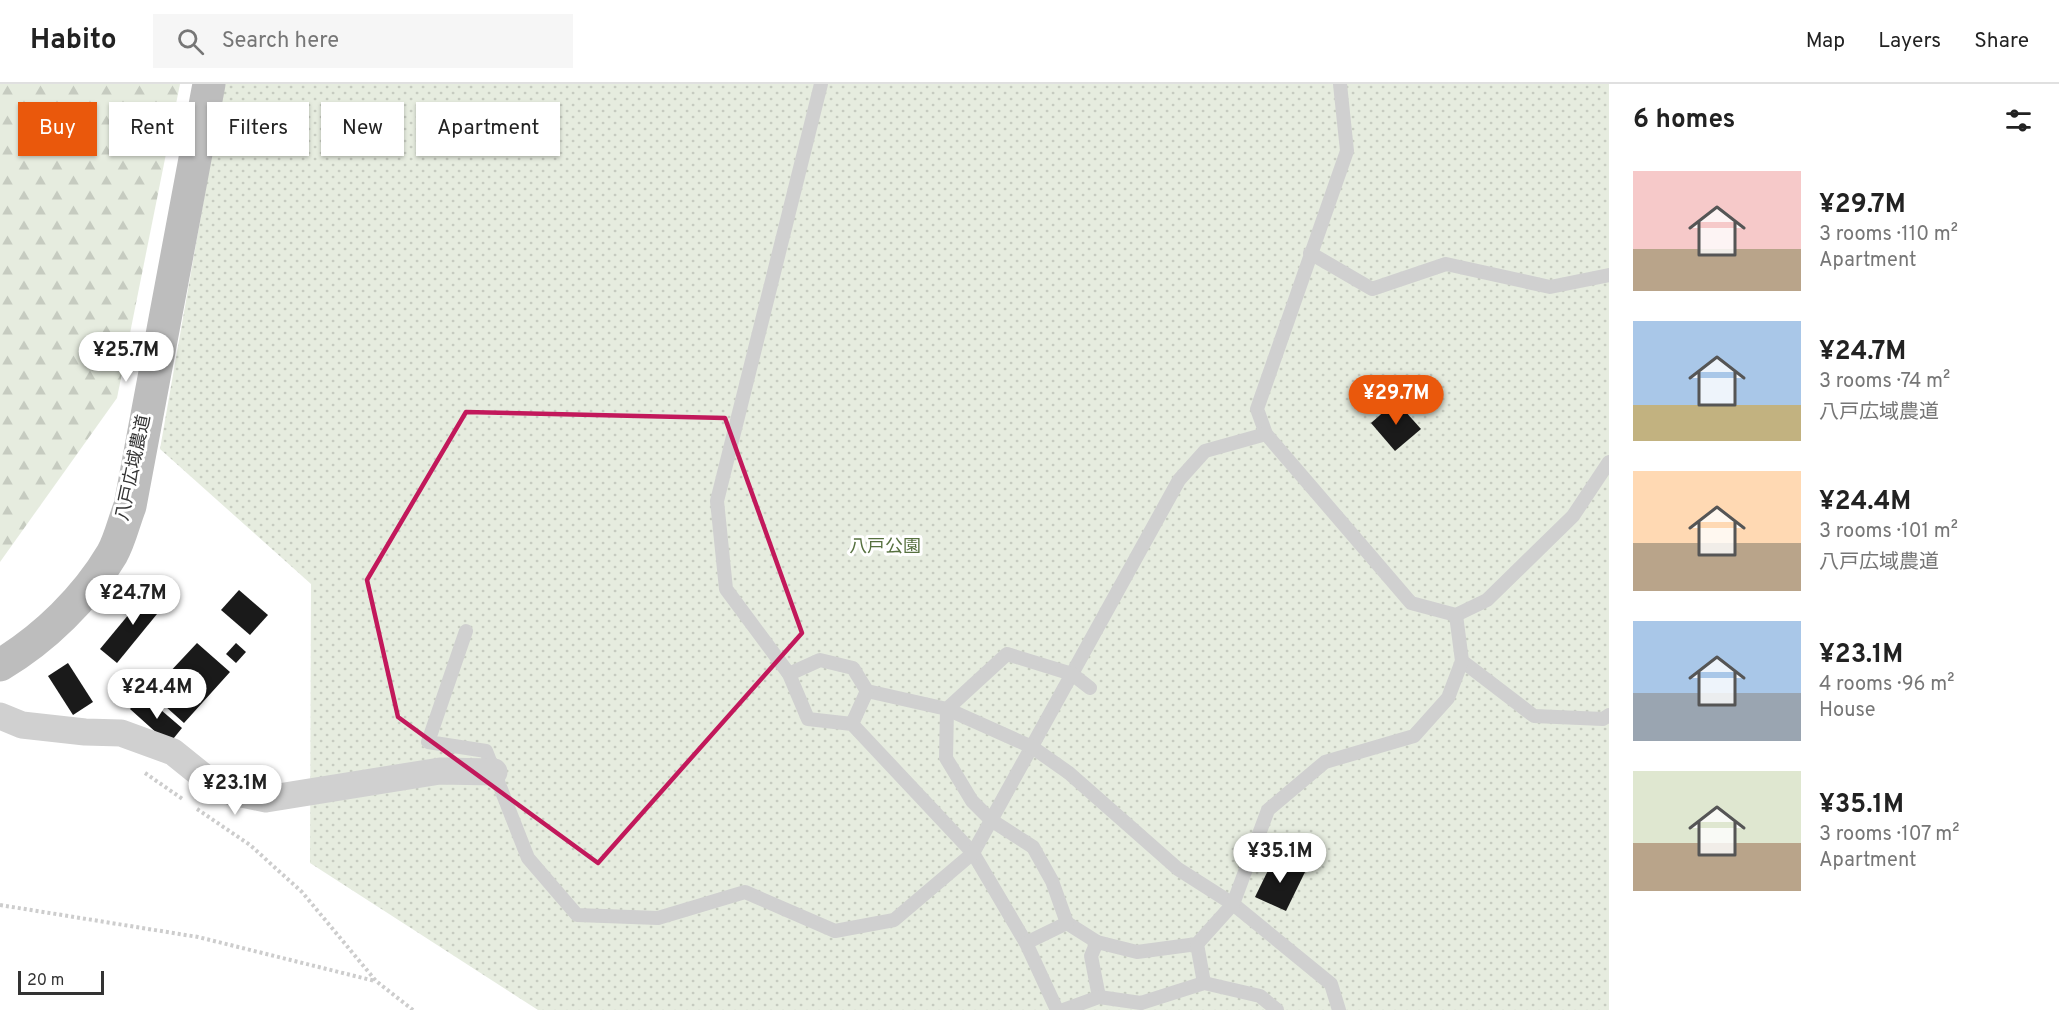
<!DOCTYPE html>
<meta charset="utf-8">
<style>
:root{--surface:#fff;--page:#f6f6f6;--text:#222;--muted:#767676;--line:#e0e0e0;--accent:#ea580c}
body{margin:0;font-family:Overpass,"Noto Sans JP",sans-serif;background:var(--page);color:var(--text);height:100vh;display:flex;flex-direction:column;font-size:22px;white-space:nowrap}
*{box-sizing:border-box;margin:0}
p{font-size:20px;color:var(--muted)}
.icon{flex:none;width:33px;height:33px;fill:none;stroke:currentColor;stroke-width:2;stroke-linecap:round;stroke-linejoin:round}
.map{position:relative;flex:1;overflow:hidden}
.sheet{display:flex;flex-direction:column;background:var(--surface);width:450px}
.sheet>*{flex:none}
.hud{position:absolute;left:18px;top:18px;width:570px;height:54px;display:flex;gap:12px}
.scale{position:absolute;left:18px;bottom:15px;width:86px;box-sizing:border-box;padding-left:6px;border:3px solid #333;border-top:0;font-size:16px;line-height:21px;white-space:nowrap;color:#333;-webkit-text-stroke:4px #fff;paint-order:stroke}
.price{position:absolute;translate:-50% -51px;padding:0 14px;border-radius:21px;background:#fff;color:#222;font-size:20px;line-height:39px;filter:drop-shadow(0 2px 3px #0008)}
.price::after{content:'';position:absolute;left:50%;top:36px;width:18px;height:14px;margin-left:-9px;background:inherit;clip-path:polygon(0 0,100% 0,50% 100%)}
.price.on{background:var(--accent);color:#fff}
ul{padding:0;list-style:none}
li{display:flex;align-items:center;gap:18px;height:150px;padding:0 24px}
li span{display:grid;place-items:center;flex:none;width:168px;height:120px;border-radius:0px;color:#555}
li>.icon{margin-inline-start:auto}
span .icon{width:72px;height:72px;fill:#fffc;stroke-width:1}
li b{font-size:26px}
h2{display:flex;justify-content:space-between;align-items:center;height:72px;padding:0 24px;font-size:26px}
.tag{padding:0 21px;border-radius:0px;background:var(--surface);box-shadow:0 2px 4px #0004;font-size:21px;line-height:54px}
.tag.on{background:var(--accent);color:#fff}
header{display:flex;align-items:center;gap:36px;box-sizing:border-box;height:84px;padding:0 30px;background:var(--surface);border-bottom:2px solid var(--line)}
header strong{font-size:28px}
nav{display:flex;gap:33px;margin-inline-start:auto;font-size:21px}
.search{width:420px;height:54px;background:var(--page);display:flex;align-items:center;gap:15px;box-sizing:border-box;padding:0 21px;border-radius:0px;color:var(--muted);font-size:22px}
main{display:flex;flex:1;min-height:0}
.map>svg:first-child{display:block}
</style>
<header>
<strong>Habito</strong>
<div class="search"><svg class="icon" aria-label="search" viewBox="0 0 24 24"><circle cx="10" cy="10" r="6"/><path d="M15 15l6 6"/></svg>Search here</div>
<nav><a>Map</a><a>Layers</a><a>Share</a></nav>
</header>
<main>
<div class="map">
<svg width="1609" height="926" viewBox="0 0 1609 926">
<defs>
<pattern id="forest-firs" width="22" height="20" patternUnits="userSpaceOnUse" patternTransform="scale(1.5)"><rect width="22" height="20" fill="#e6ecdf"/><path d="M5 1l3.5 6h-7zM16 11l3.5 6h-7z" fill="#c6cbc0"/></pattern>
<pattern id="park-dots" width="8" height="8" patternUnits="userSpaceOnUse" patternTransform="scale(1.5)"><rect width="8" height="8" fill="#e6ecdf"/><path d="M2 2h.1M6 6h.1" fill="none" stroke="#c6cbc0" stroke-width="1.8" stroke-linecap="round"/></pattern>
</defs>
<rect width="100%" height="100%" fill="#fff"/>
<path fill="url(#forest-firs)" d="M 0,0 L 180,0 L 117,314 L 0,478 Z"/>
<path fill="url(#park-dots)" d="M 224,0 L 1609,0 L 1609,926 L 538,926 L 310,779 L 311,500 L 160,365 Z"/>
<g fill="#1a1a1a">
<path d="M 1396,317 L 1421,345 L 1395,367 L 1371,339 Z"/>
<path d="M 149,506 L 166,519 L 117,579 L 100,565 Z"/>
<path d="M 239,506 L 268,531 L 250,551 L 221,526 Z"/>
<path d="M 197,559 L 230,588 L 184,639 L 146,605 L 162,586 L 167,591 Z"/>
<path d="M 236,559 L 246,568 L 236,579 L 226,570 Z"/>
<path d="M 68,579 L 93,618 L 73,631 L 48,592 Z"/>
<path d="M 147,614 L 182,644 L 169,660 L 130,625 L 139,615 L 143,619 Z"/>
<path d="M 1275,772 L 1306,786 L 1286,827 L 1255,813 Z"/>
</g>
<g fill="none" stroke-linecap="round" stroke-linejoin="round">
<g stroke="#cdcdcd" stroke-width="4" stroke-dasharray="3 3" stroke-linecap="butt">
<path d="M 145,689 L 184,716"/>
<path d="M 197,725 L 250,761 L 302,808 L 376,897 L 413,926"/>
<path d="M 0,821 L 198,853 L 375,897"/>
</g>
<g stroke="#d0d0d0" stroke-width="14">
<path d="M 821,0 L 717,417 L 726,505 L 789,590 L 808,635 L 852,640 L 973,769 L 1026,859 L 1057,926"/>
<path d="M 1340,0 L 1347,67 L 1257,325 L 1266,350 L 1411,519 L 1456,531 L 1487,516 L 1573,432 L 1609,378"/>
<path d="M 1310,169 L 1372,205 L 1446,180 L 1550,203 L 1609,191"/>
<path d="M 1456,531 L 1462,577 L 1534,632 L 1603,635 L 1609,631"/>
<path d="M 466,547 L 428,658 L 486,667 L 528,774 L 577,831 L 658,834 L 745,808 L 835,847 L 894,836 L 973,769 L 1179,396 L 1205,367 L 1266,350"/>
<path d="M 789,590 L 820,576 L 853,584 L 867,607 L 947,625 L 1032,663 L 1069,689 L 1178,785 L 1233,820 L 1331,900 L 1339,926"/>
<path d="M 852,640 L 867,607"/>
<path d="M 1067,839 L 1097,858 L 1137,868 L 1197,860 L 1233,820 L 1268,726 L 1325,678 L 1414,652 L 1448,614 L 1462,577"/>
<path d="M 1097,858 L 1091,872 L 1099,913"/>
<path d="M 1026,859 L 1067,839 L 1052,797 L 1033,763 L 991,736 L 972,717 L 946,674 L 947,625 L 1007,570 L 1072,590 L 1090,604"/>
<path d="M 1197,860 L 1204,899"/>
<path d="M 1063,926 L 1099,913 L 1141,919 L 1204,899 L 1260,912 L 1277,926"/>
</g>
<path stroke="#d0d0d0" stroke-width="27" d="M 0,632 L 22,641 L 85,648 L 121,649 L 173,668 L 209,697 L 232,708 L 266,715 L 440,687 L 494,688"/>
<path stroke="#bdbdbd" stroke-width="33" d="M 0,581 C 44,555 86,514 112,470 C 120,456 124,437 130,422 L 209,0"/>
</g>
<path fill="none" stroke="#c2185b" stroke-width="4.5" stroke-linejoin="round" d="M 466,328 L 725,334 L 802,549 L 598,779 L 398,633 L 367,496 Z"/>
<g text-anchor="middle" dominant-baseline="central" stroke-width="6" stroke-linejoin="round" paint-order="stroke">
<g font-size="18" fill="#333" stroke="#fff">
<text transform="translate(134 384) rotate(-78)">八戸広域農道</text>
</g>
<g font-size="18" fill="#56703f" stroke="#fff">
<text x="885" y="463">八戸公園</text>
</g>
</g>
</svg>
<div class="scale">20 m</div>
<b class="price" style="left:126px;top:299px">¥25.7M</b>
<b class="price on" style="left:1396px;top:342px">¥29.7M</b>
<b class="price" style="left:133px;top:542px">¥24.7M</b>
<b class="price" style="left:157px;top:636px">¥24.4M</b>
<b class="price" style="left:235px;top:732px">¥23.1M</b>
<b class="price" style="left:1280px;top:800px">¥35.1M</b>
<div class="hud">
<a class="tag on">Buy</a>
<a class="tag">Rent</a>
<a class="tag">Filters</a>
<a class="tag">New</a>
<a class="tag">Apartment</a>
</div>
</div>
<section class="sheet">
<h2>6 homes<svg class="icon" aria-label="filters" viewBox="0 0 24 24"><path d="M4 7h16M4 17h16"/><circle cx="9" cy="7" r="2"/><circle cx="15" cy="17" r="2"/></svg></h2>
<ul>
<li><span style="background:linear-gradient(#f6c9c9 65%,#b9a48a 0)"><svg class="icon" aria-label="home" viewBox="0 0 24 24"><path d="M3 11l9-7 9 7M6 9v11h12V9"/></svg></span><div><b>¥29.7M</b><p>3 rooms · 110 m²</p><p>Apartment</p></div></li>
<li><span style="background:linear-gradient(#a9c7e8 70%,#c2b280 0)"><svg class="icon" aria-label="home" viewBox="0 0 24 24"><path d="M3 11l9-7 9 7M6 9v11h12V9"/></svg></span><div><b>¥24.7M</b><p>3 rooms · 74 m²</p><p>八戸広域農道</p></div></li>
<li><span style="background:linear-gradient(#ffd9b3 60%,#b9a48a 0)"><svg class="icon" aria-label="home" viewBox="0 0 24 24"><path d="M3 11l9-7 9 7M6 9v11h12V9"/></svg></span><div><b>¥24.4M</b><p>3 rooms · 101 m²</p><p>八戸広域農道</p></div></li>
<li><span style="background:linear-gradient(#a9c7e8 60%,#9aa5b1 0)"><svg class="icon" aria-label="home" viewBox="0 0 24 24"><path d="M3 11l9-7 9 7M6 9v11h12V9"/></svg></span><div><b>¥23.1M</b><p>4 rooms · 96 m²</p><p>House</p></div></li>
<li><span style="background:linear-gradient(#dfe7d0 60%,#b9a48a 0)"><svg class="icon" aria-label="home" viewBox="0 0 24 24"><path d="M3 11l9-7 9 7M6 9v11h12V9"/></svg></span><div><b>¥35.1M</b><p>3 rooms · 107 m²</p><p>Apartment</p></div></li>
</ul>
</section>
</main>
